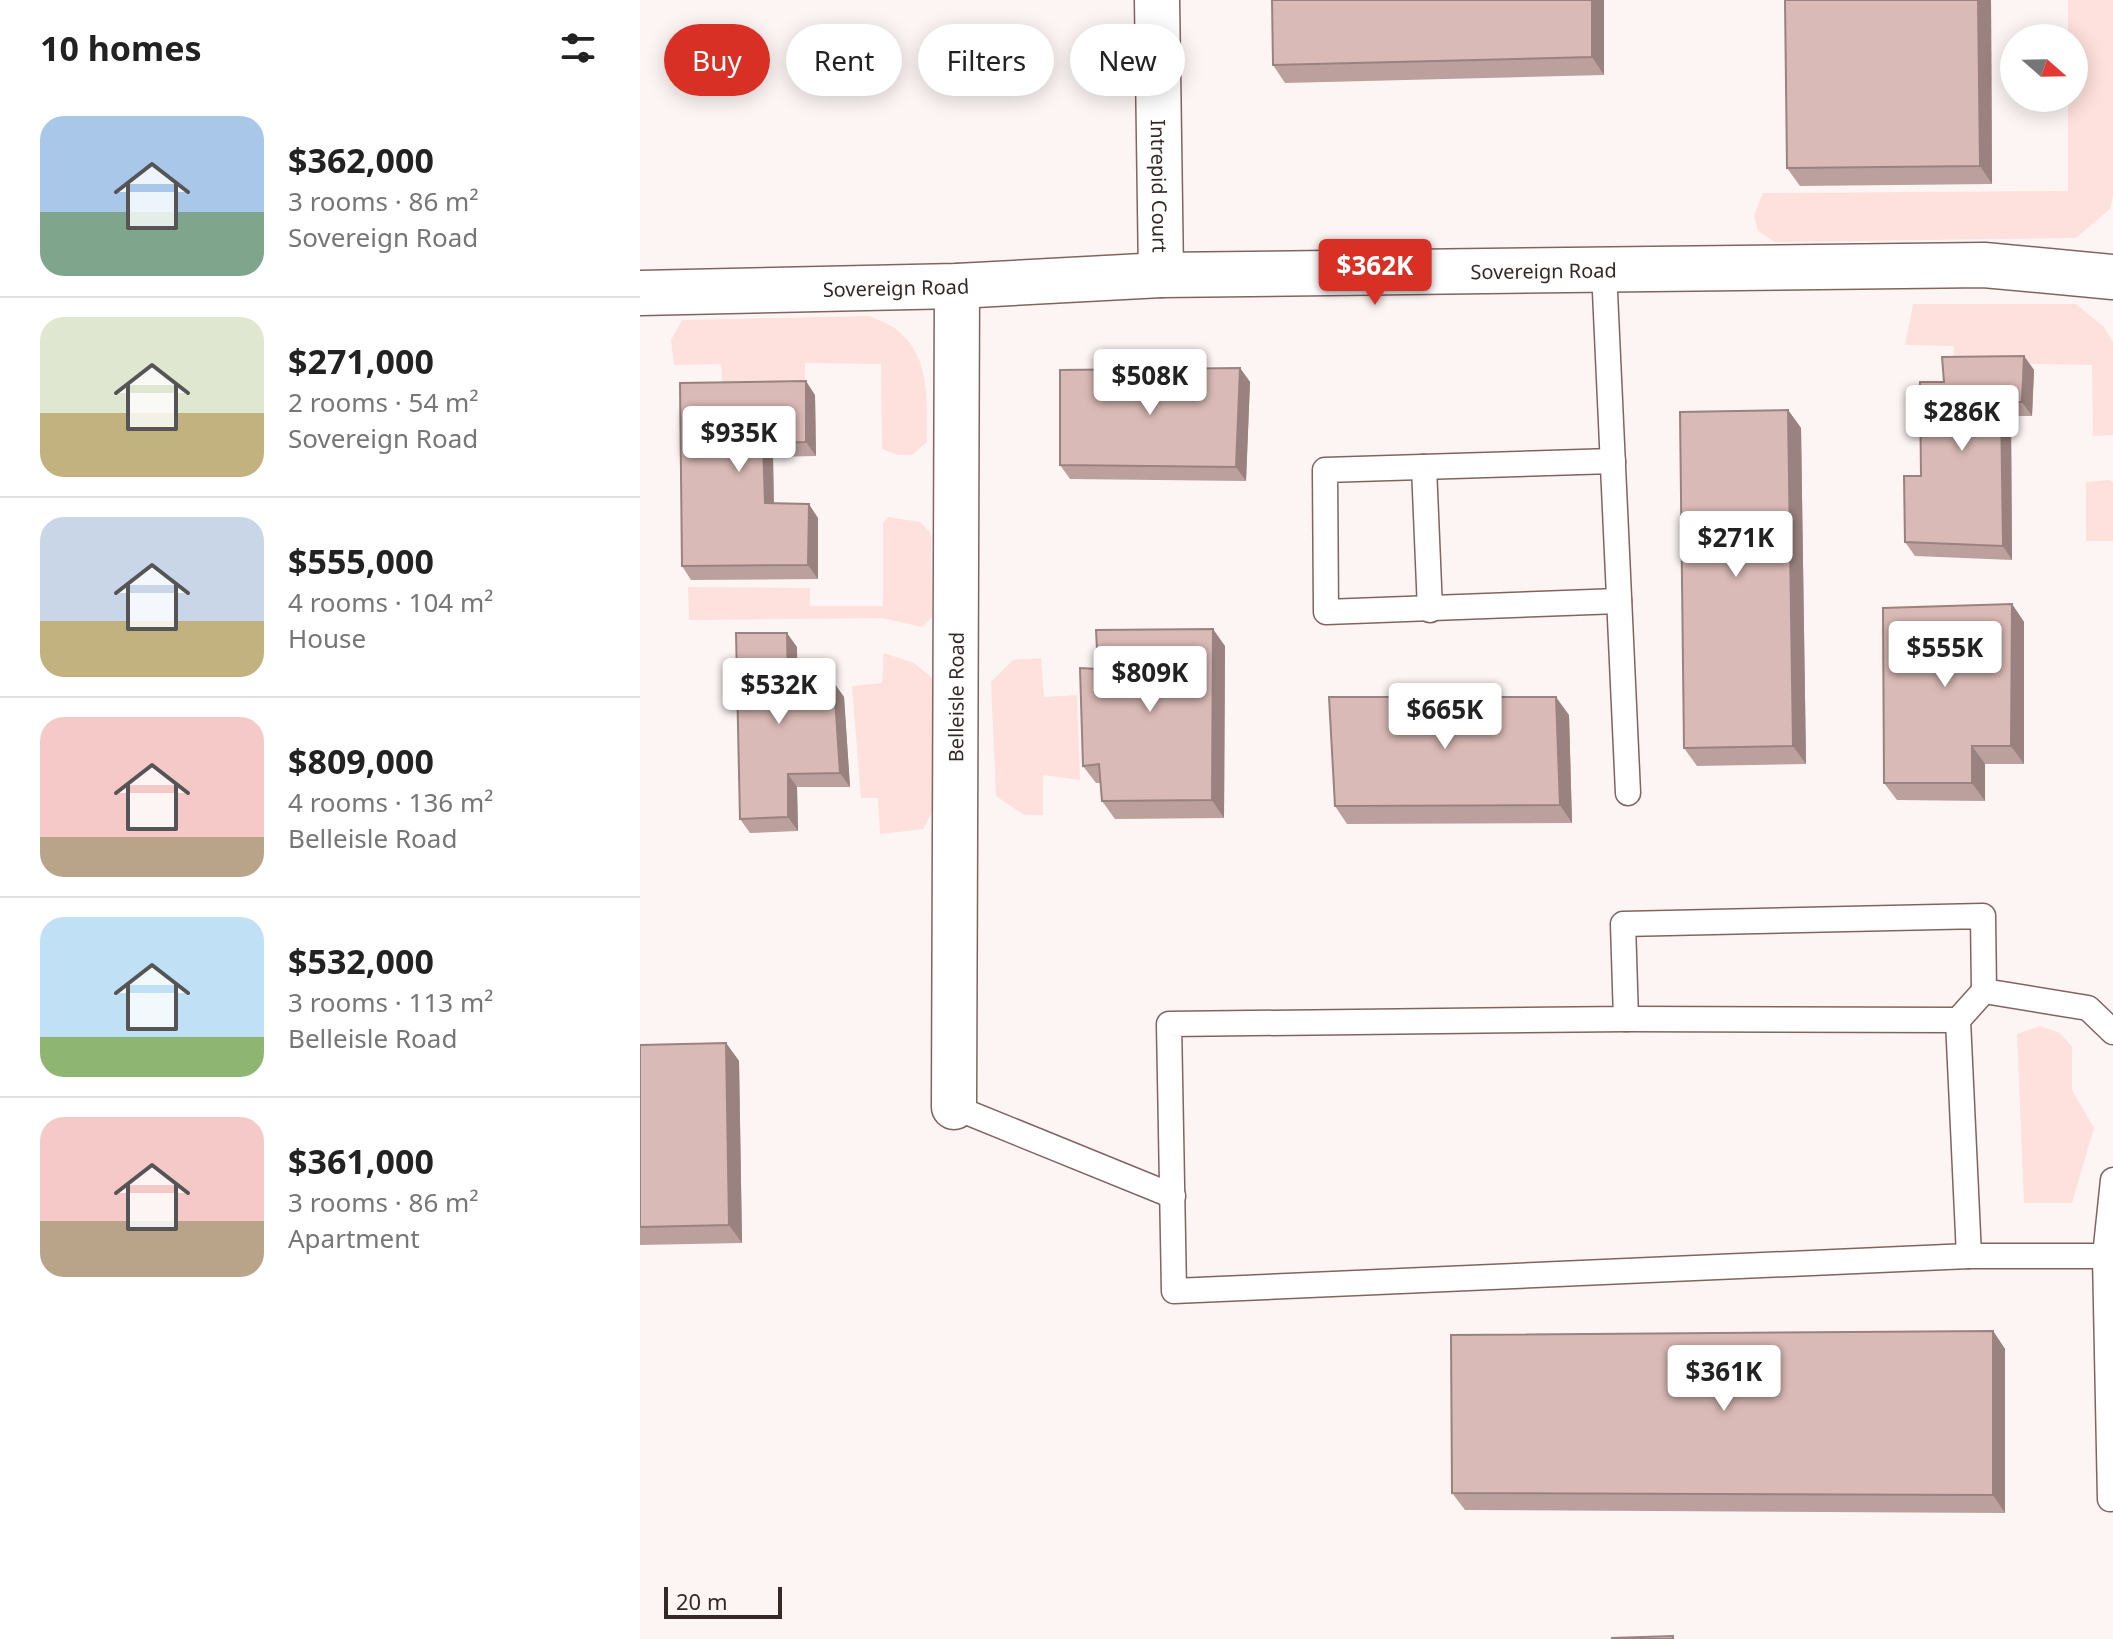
<!DOCTYPE html>
<meta charset="utf-8">
<style>
:root{--surface:#fff;--page:#f2f2f2;--text:#222;--muted:#767676;--line:#e0e0e0;--accent:#d93025}
body{margin:0;font-family:"Noto Sans",sans-serif;background:var(--page);color:var(--text);height:100vh;display:flex;flex-direction:column;font-size:30px;white-space:nowrap}
*{box-sizing:border-box;margin:0}
p{font-size:26px;color:var(--muted)}
.icon{flex:none;width:44px;height:44px;fill:none;stroke:currentColor;stroke-width:2;stroke-linecap:round;stroke-linejoin:round}
.map{position:relative;flex:1;overflow:hidden}
.sheet{display:flex;flex-direction:column;background:var(--surface);width:640px}
.sheet>*{flex:none}
.guide{position:absolute;left:24px;top:24px;width:760px;height:72px;display:flex;gap:16px}
.needle{width:52px;rotate:110deg}
.controls{position:absolute;left:1360px;top:24px;display:grid;gap:16px}
.controls a{display:grid;place-items:center;width:88px;height:88px;border-radius:50%;background:var(--surface);box-shadow:0 4px 20px #0003;font-size:40px}
.scale{position:absolute;left:24px;bottom:20px;width:118px;box-sizing:border-box;padding-left:8px;border:4px solid #352927;border-top:0;font-size:22px;line-height:28px;white-space:nowrap;color:#352927;-webkit-text-stroke:6px #fcf5f4;paint-order:stroke}
.price{position:absolute;translate:-50% -68px;padding:0 18px;border-radius:8px;background:#fff;color:#222;font-size:26px;line-height:52px;filter:drop-shadow(0 2px 4px #0008)}
.price::after{content:'';position:absolute;left:50%;top:48px;width:24px;height:18px;margin-left:-12px;background:inherit;clip-path:polygon(0 0,100% 0,50% 100%)}
.price.on{background:var(--accent);color:#fff}
ul{padding:0;list-style:none}
li{display:flex;align-items:center;gap:24px;height:200px;padding:0 40px}
li+li{border-top:2px solid var(--line)}
li span{display:grid;place-items:center;flex:none;width:224px;height:160px;border-radius:24px;color:#555}
li>.icon{margin-inline-start:auto}
span .icon{width:96px;height:96px;fill:#fffc;stroke-width:1}
li b{font-size:34px}
h2{display:flex;justify-content:space-between;align-items:center;height:96px;padding:0 40px;font-size:34px}
.pill{padding:0 28px;border-radius:36px;background:var(--surface);box-shadow:0 4px 20px #0003;font-size:28px;line-height:72px}
.pill.on{background:var(--accent);color:#fff}
main{display:flex;flex:1;min-height:0}
.map>svg:first-child{display:block}
</style>
<main>
<section class="sheet">
<h2>10 homes<svg class="icon" aria-label="filters" viewBox="0 0 24 24"><path d="M4 7h16M4 17h16"/><circle cx="9" cy="7" r="2"/><circle cx="15" cy="17" r="2"/></svg></h2>
<ul>
<li><span style="background:linear-gradient(#a9c7e8 60%,#7fa58c 0)"><svg class="icon" aria-label="home" viewBox="0 0 24 24"><path d="M3 11l9-7 9 7M6 9v11h12V9"/></svg></span><div><b>$362,000</b><p>3 rooms · 86 m²</p><p>Sovereign Road</p></div></li>
<li><span style="background:linear-gradient(#dfe7d0 60%,#c2b280 0)"><svg class="icon" aria-label="home" viewBox="0 0 24 24"><path d="M3 11l9-7 9 7M6 9v11h12V9"/></svg></span><div><b>$271,000</b><p>2 rooms · 54 m²</p><p>Sovereign Road</p></div></li>
<li><span style="background:linear-gradient(#c9d6e8 65%,#c2b280 0)"><svg class="icon" aria-label="home" viewBox="0 0 24 24"><path d="M3 11l9-7 9 7M6 9v11h12V9"/></svg></span><div><b>$555,000</b><p>4 rooms · 104 m²</p><p>House</p></div></li>
<li><span style="background:linear-gradient(#f6c9c9 75%,#b9a48a 0)"><svg class="icon" aria-label="home" viewBox="0 0 24 24"><path d="M3 11l9-7 9 7M6 9v11h12V9"/></svg></span><div><b>$809,000</b><p>4 rooms · 136 m²</p><p>Belleisle Road</p></div></li>
<li><span style="background:linear-gradient(#bfe0f5 75%,#8fb573 0)"><svg class="icon" aria-label="home" viewBox="0 0 24 24"><path d="M3 11l9-7 9 7M6 9v11h12V9"/></svg></span><div><b>$532,000</b><p>3 rooms · 113 m²</p><p>Belleisle Road</p></div></li>
<li><span style="background:linear-gradient(#f6c9c9 65%,#b9a48a 0)"><svg class="icon" aria-label="home" viewBox="0 0 24 24"><path d="M3 11l9-7 9 7M6 9v11h12V9"/></svg></span><div><b>$361,000</b><p>3 rooms · 86 m²</p><p>Apartment</p></div></li>
</ul>
</section>
<div class="map">
<svg width="1473" height="1639" viewBox="0 0 1473 1639">
<rect width="100%" height="100%" fill="#fcf5f4"/>
<g fill="#fee0dc">
<path d="M 1428,0 L 1473,0 L 1473,196 L 1470,209 L 1436,238 L 1135,242 L 1118,231 L 1114,215 L 1123,193 L 1428,191 L 1428,98 L 1434,98 L 1434,38 L 1428,38 Z"/>
<path d="M 1273,304 L 1436,304 L 1464,327 L 1473,342 L 1473,435 L 1453,436 L 1452,365 L 1313,362 L 1314,346 L 1265,345 Z"/>
<path d="M 229,316 C 238,320 250,324 257,330 C 292,358 286,402 287,442 L 272,455 L 258,455 L 242,449 L 241,364 L 165,363 L 165,389 L 83,391 L 81,364 L 34,365 L 31,340 L 42,320 Z"/>
<path d="M 1469,480 L 1473,482 L 1473,541 L 1446,541 L 1446,482 Z"/>
<path d="M 248,517 L 280,522 L 291,533 L 292,617 L 282,627 L 242,618 L 49,620 L 48,587 L 170,588 L 170,606 L 243,606 L 243,523 Z"/>
<path d="M 244,653 L 274,663 L 292,678 L 294,809 L 283,829 L 240,834 L 238,798 L 221,798 L 212,686 L 242,683 Z"/>
<path d="M 401,658 L 404,697 L 437,695 L 440,780 L 403,775 L 403,815 L 384,815 L 356,796 L 351,682 L 373,660 Z"/>
<path d="M 1400,1026 L 1420,1033 L 1432,1047 L 1432,1090 L 1454,1128 L 1432,1203 L 1384,1203 L 1377,1034 Z"/>
</g>
<g fill="none" stroke-linecap="round" stroke-linejoin="round">
<defs>
<g id="service">
<path d="M 964,270 L 988,793"/>
<path d="M 973,461 L 685,470 L 686,612 L 979,601"/>
<path d="M 784,467 L 790,610"/>
<path d="M 986,1019 L 1318,1020"/>
<path d="M 1473,1032 L 1448,1008 L 1344,991 L 1343,916 L 983,924 L 986,1019 L 529,1024 L 534,1291 L 1329,1256 L 1465,1256 L 1473,1180"/>
<path d="M 314,1107 L 533,1196"/>
<path d="M 1329,1256 L 1318,1020 L 1344,991"/>
<path d="M 1465,1256 L 1470,1499"/>
</g>
<g id="minor">
<path id="s1" d="M 517,0 L 521,275"/>
<path id="s2" d="M 0,293 L 317,286 L 521,275 L 1344,265 L 1473,277"/>
<path id="s3" d="M 314,1107 L 317,286"/>
</g>
</defs>
<use href="#service" stroke="#816461" stroke-width="27"/>
<use href="#minor" stroke="#816461" stroke-width="47"/>
<use href="#service" stroke="#fff" stroke-width="24"/>
<use href="#minor" stroke="#fff" stroke-width="44"/>
</g>
<g fill="#bba09d">
<path d="M 964,0 L 964,75 L 645,83 L 633,65 Z"/>
<path d="M 1351,0 L 1352,184 L 1160,186 L 1147,168 Z"/>
<path d="M 1384,356 L 1394,370 L 1392,416 L 1371,416 L 1372,560 L 1275,556 L 1265,542 L 1281,476 Z"/>
<path d="M 600,368 L 610,382 L 606,481 L 430,479 L 420,465 Z"/>
<path d="M 40,383 L 175,395 L 176,456 L 133,457 L 134,503 L 178,518 L 178,579 L 51,580 L 42,566 Z"/>
<path d="M 1148,410 L 1161,428 L 1166,764 L 1057,766 L 1044,748 Z"/>
<path d="M 1372,604 L 1384,622 L 1384,764 L 1345,764 L 1345,801 L 1257,800 L 1244,783 Z"/>
<path d="M 585,646 L 584,818 L 475,819 L 462,801 L 460,783 L 456,783 L 443,766 L 458,669 Z"/>
<path d="M 157,647 L 157,681 L 194,683 L 204,697 L 210,787 L 157,787 L 158,831 L 110,833 L 100,819 Z"/>
<path d="M 929,715 L 932,823 L 707,824 L 695,806 Z"/>
<path d="M 86,1043 L 99,1061 L 102,1243 L 0,1245 L 0,1045 Z"/>
<path d="M 1353,1331 L 1365,1349 L 1365,1513 L 825,1510 L 812,1493 Z"/>
</g>
<g fill="#99827f">
<path d="M 952,0 L 964,0 L 964,75 L 952,57 Z"/>
<path d="M 1338,0 L 1351,0 L 1352,184 L 1340,166 Z"/>
<path d="M 1384,356 L 1394,370 L 1392,416 L 1382,402 Z"/>
<path d="M 600,368 L 610,382 L 606,481 L 596,467 Z"/>
<path d="M 166,381 L 175,395 L 176,456 L 166,442 Z"/>
<path d="M 1361,402 L 1371,416 L 1372,560 L 1363,546 Z"/>
<path d="M 1148,410 L 1161,428 L 1166,764 L 1153,746 Z"/>
<path d="M 123,443 L 133,457 L 134,517 L 125,503 Z"/>
<path d="M 169,504 L 178,518 L 178,579 L 168,565 Z"/>
<path d="M 1372,604 L 1384,622 L 1384,764 L 1371,746 Z"/>
<path d="M 573,629 L 585,646 L 584,818 L 572,800 Z"/>
<path d="M 147,633 L 157,647 L 158,694 L 148,680 Z"/>
<path d="M 194,683 L 204,697 L 210,787 L 200,773 Z"/>
<path d="M 916,697 L 929,715 L 932,823 L 920,805 Z"/>
<path d="M 1332,746 L 1345,764 L 1345,801 L 1332,783 Z"/>
<path d="M 148,774 L 157,787 L 158,831 L 148,817 Z"/>
<path d="M 86,1043 L 99,1061 L 102,1243 L 89,1225 Z"/>
<path d="M 1353,1331 L 1365,1349 L 1365,1513 L 1353,1495 Z"/>
</g>
<g fill="#dabab6" stroke="#99827f" stroke-width="2">
<path d="M 632,0 L 952,0 L 952,57 L 633,65 Z"/>
<path d="M 1145,0 L 1338,0 L 1340,166 L 1147,168 Z"/>
<path d="M 1384,356 L 1382,402 L 1361,402 L 1363,546 L 1265,542 L 1264,476 L 1281,476 L 1280,382 L 1304,382 L 1302,357 Z"/>
<path d="M 600,368 L 596,467 L 420,465 L 420,370 Z"/>
<path d="M 166,381 L 166,442 L 123,443 L 125,503 L 169,504 L 168,565 L 42,566 L 40,383 Z"/>
<path d="M 1148,410 L 1153,746 L 1044,748 L 1040,412 Z"/>
<path d="M 1372,604 L 1371,746 L 1332,746 L 1332,783 L 1244,783 L 1243,608 Z"/>
<path d="M 573,629 L 572,800 L 462,801 L 459,764 L 443,766 L 440,668 L 458,669 L 456,630 Z"/>
<path d="M 96,633 L 147,633 L 148,680 L 194,683 L 200,773 L 148,774 L 148,817 L 100,819 Z"/>
<path d="M 689,697 L 916,697 L 920,805 L 695,806 Z"/>
<path d="M 86,1043 L 89,1225 L 0,1227 L 0,1045 Z"/>
<path d="M 1353,1331 L 1353,1495 L 812,1493 L 811,1335 Z"/>
<path d="M 1033,1636 L 1033,1639 L 972,1639 L 972,1638 Z"/>
</g>
<g text-anchor="middle" dominant-baseline="central" stroke-width="6" stroke-linejoin="round" paint-order="stroke">
<g font-size="20" fill="#352927" stroke="#fcf5f4">
<text stroke="none"><textPath href="#s1" startOffset="186">Intrepid Court</textPath></text>
<text stroke="none"><textPath href="#s2" startOffset="904">Sovereign Road</textPath></text>
<text stroke="none"><textPath href="#s2" startOffset="256">Sovereign Road</textPath></text>
<text stroke="none"><textPath href="#s3" startOffset="410">Belleisle Road</textPath></text>
</g>
</g>
</svg>
<div class="controls">
<a><svg class="needle" viewBox="-14 -14 28 28"><path d="M0-13l5 13h-10z" fill="#e53935"/><path d="M0 13l5-13h-10z" fill="#767676"/></svg></a>
</div>
<div class="scale">20 m</div>
<b class="price on" style="left:735px;top:307px">$362K</b>
<b class="price" style="left:510px;top:417px">$508K</b>
<b class="price" style="left:1322px;top:453px">$286K</b>
<b class="price" style="left:99px;top:474px">$935K</b>
<b class="price" style="left:1096px;top:579px">$271K</b>
<b class="price" style="left:1305px;top:689px">$555K</b>
<b class="price" style="left:510px;top:714px">$809K</b>
<b class="price" style="left:139px;top:726px">$532K</b>
<b class="price" style="left:805px;top:751px">$665K</b>
<b class="price" style="left:1084px;top:1413px">$361K</b>
<div class="guide">
<a class="pill on">Buy</a>
<a class="pill">Rent</a>
<a class="pill">Filters</a>
<a class="pill">New</a>
</div>
</div>
</main>
